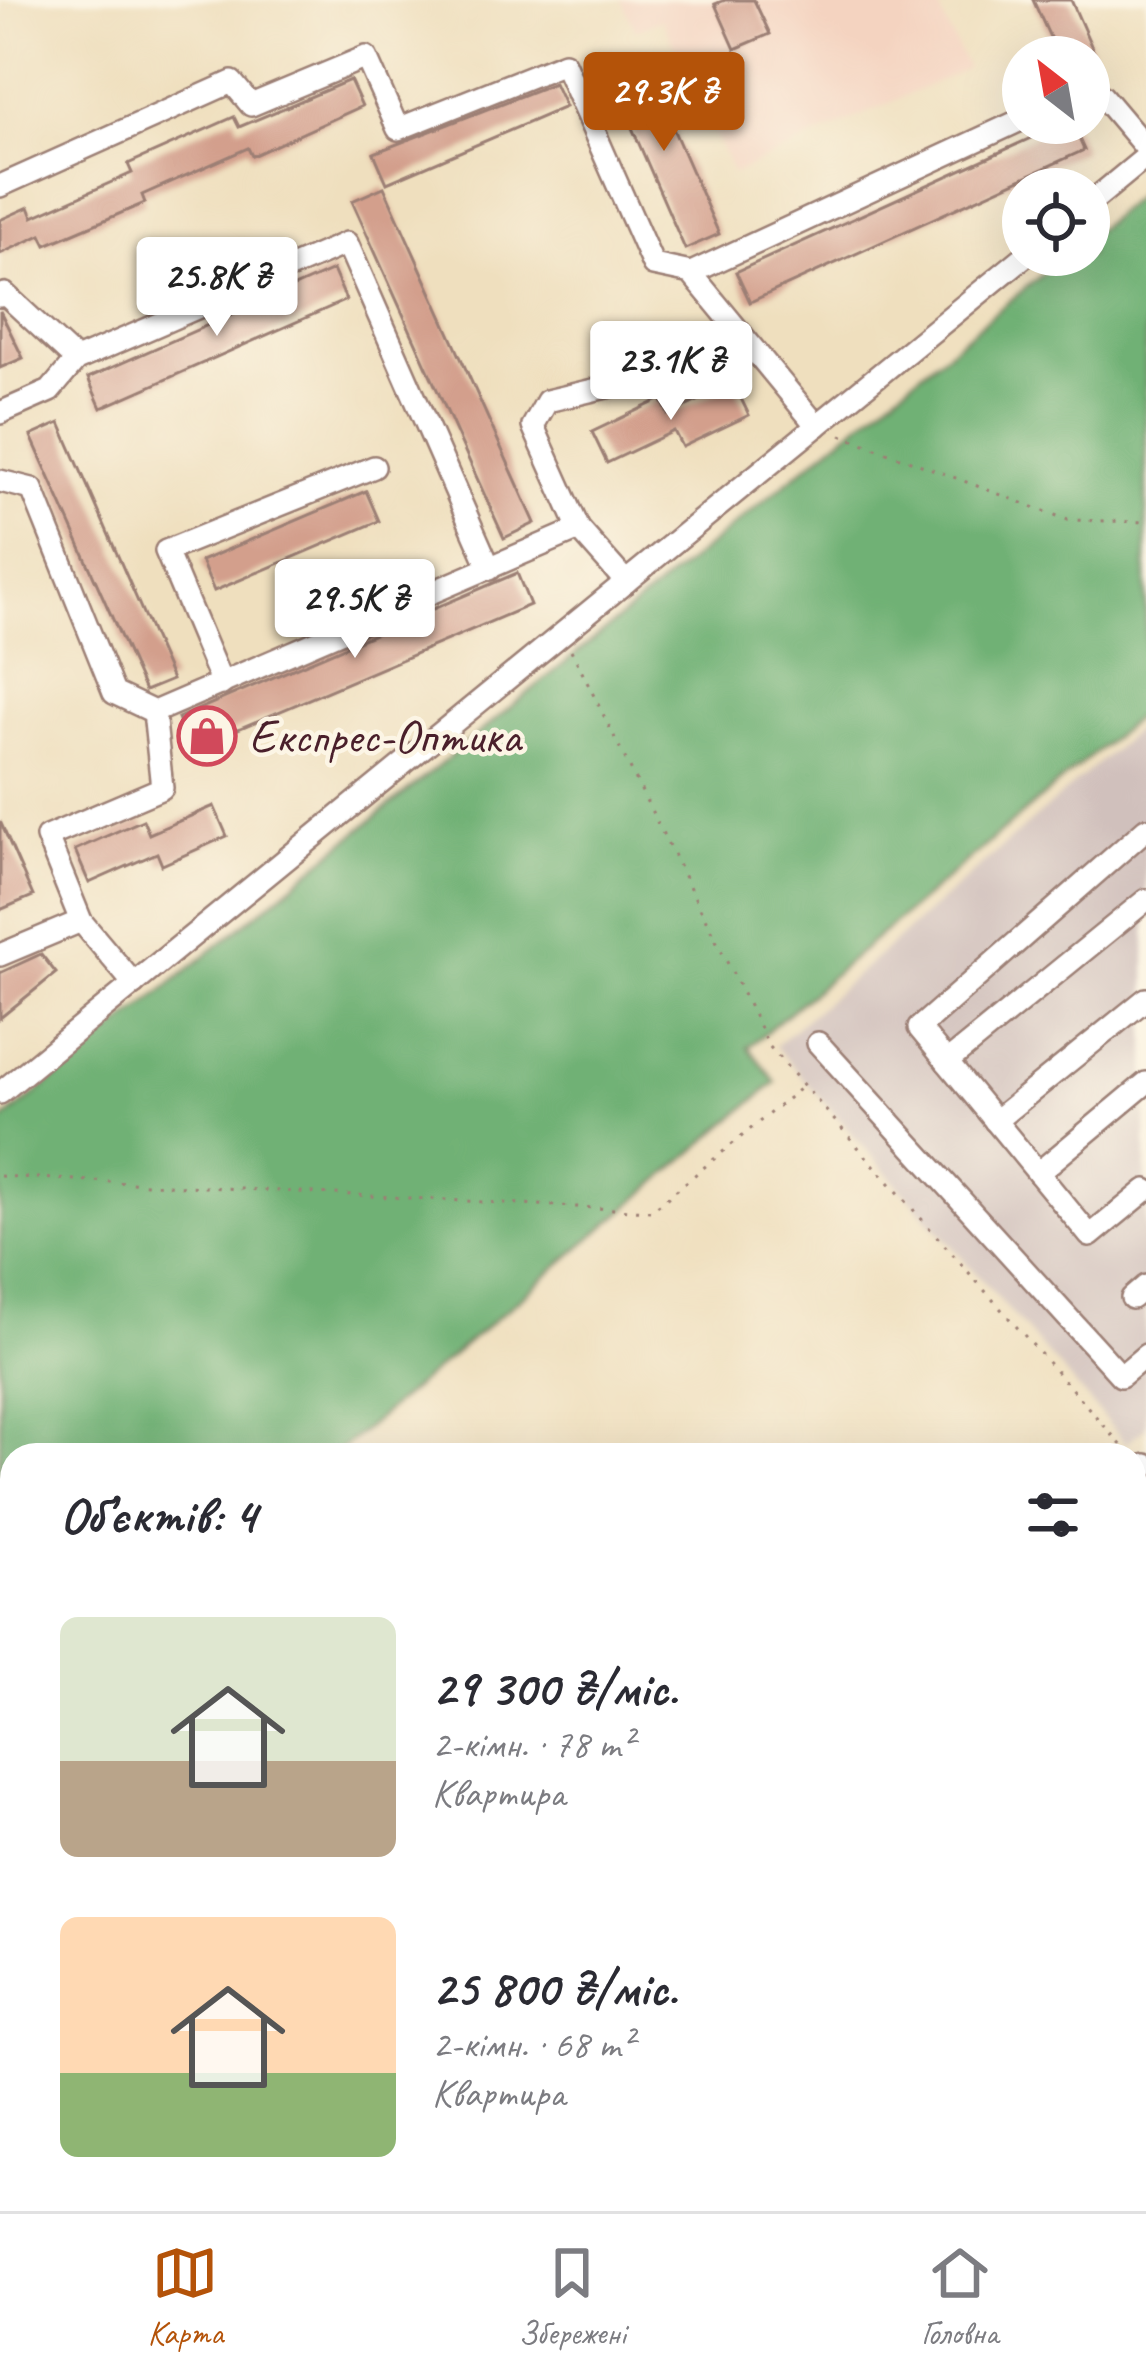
<!DOCTYPE html>
<html lang="uk">
<meta charset="utf-8">
<style>
:root{--surface:#fff;--page:#f7f7f7;--text:#2b2b33;--muted:#7c7c81;--line:#e1e1e2;--accent:#b45309}
body{margin:0;font-family:Caveat,sans-serif;background:var(--page);color:var(--text);height:100vh;display:flex;flex-direction:column;font-size:45px;white-space:nowrap}
*{box-sizing:border-box;margin:0}
p{font-size:39px;color:var(--muted)}
.icon{flex:none;width:66px;height:66px;fill:none;stroke:currentColor;stroke-width:2;stroke-linecap:round;stroke-linejoin:round}
.map{position:relative;flex:1;overflow:hidden}
.side{position:absolute;left:0px;top:1443px;width:1146px;height:768px;display:flex;flex-direction:column;background:var(--surface);border-radius:36px 36px 0 0;box-shadow:0 12px 48px #0002}
.side>*{flex:none}
.needle{width:78px;rotate:329deg}
.controls{position:absolute;left:1002px;top:36px;display:grid;gap:24px}
.controls a{display:grid;place-items:center;width:108px;height:108px;border-radius:50%;background:var(--surface);box-shadow:0 12px 48px #0002;font-size:60px}
.price{position:absolute;translate:-50% -102px;padding:0 27px;border-radius:12px;background:#fff;color:#222;font-size:39px;line-height:78px;filter:drop-shadow(0 3px 6px #0008)}
.price::after{content:'';position:absolute;left:50%;top:72px;width:36px;height:27px;margin-left:-18px;background:inherit;clip-path:polygon(0 0,100% 0,50% 100%)}
.price.on{background:var(--accent);color:#fff}
ul{padding:0;list-style:none}
li{display:flex;align-items:center;gap:36px;height:300px;padding:0 60px}
li span{display:grid;place-items:center;flex:none;width:336px;height:240px;border-radius:18px;color:#555}
li>.icon{margin-inline-start:auto}
span .icon{width:144px;height:144px;fill:#fffc;stroke-width:1}
li b{font-size:51px}
h2{display:flex;justify-content:space-between;align-items:center;height:144px;padding:0 60px;font-size:51px}
.tab-bar{display:flex;justify-content:space-around;align-items:center;height:168px;border-top:3px solid var(--line);background:var(--surface);font-size:33px;color:var(--muted)}
.tab-bar a{display:grid;justify-items:center;gap:6px}
.tab-bar .on{color:var(--accent)}
.map>svg:first-child{display:block}
</style>
<div class="map">
<svg width="1146" height="2211" viewBox="0 0 1146 2211">
<rect width="100%" height="100%" fill="#fcf5e5"/>
<filter id="ink" filterUnits="userSpaceOnUse"><feTurbulence type="fractalNoise" baseFrequency=".00833" numOctaves="2"/><feDisplacementMap in="SourceGraphic" scale="24" xChannelSelector="R" yChannelSelector="G"/><feConvolveMatrix kernelMatrix="1 2 1 2 8 2 1 2 1" color-interpolation-filters="sRGB"/></filter>
<filter id="wash" filterUnits="userSpaceOnUse"><feTurbulence type="fractalNoise" baseFrequency=".004" numOctaves="4" result="noise"/><feDisplacementMap in="SourceGraphic" scale="48" xChannelSelector="R" yChannelSelector="G"/><feGaussianBlur stdDeviation="2.7" result="paint"/><feColorMatrix in="noise" values="0 0 0 0 0 0 0 0 0 0 0 0 0 0 0 0 0 1.4 0 .05"/><feComposite in="paint" operator="in"/></filter>
<g filter="url(#wash)">
<rect width="100%" height="100%" fill="#efdfbe"/>
<g fill="#f4d3c0">
<path d="M 621,0 L 935,0 L 967,68 L 733,174 L 662,19 L 636,30 Z"/>
<path d="M 0,1924 L 12,1938 L 12,2199 L 101,2199 L 86,2211 L 0,2211 Z"/>
</g>
<g fill="#d0c0bc">
<path d="M 1146,721 L 1146,1427 L 1126,1443 L 775,1046 Z"/>
<path d="M 1146,1534 L 1146,2211 L 810,2211 L 801,2199 L 1134,2199 L 1134,1543 Z"/>
</g>
<path fill="#6fb174" stroke="#5c6850" stroke-width="3" d="M 1146,188 L 1146,709 L 748,1047 L 776,1082 L 334,1455 L 12,1455 L 12,1538 L 0,1523 L 0,1123 L 1066,255 L 1089,255 L 1089,236 Z"/>
<g id="blocks">
<g fill="#d39f8c">
<path d="M 725,0 L 754,0 L 770,34 L 735,49 L 715,4 Z"/>
<path d="M 1033,0 L 1071,0 L 1096,57 L 1059,57 Z"/>
<path d="M 643,60 L 719,234 L 685,249 L 609,75 Z"/>
<path d="M 350,80 L 362,106 L 252,156 L 248,148 L 142,195 L 145,203 L 46,245 L 41,235 L 0,254 L 0,220 L 29,207 L 33,217 L 132,173 L 128,164 L 234,117 L 239,127 Z"/>
<path d="M 554,83 L 565,107 L 387,183 L 374,153 Z"/>
<path d="M 1064,123 L 1072,123 L 1084,150 L 750,302 L 736,272 Z"/>
<path d="M 384,187 L 535,523 L 504,538 L 352,201 Z"/>
<path d="M 333,270 L 346,300 L 101,408 L 88,378 Z"/>
<path d="M 0,311 L 23,358 L 0,368 Z"/>
<path d="M 734,384 L 749,415 L 682,447 L 674,431 L 607,463 L 592,432 L 661,399 L 668,415 Z"/>
<path d="M 60,423 L 172,680 L 145,691 L 31,436 Z"/>
<path d="M 366,491 L 379,521 L 214,591 L 201,561 Z"/>
<path d="M 517,573 L 530,605 L 191,749 L 178,718 Z"/>
<path d="M 214,806 L 227,836 L 162,865 L 157,853 L 89,883 L 75,850 L 143,820 L 149,834 Z"/>
<path d="M 0,821 L 33,896 L 0,910 Z"/>
<path d="M 41,954 L 56,973 L 0,1018 L 0,973 Z"/>
</g>
</g>
</g>
<g filter="url(#ink)">
<use href="#blocks" fill-opacity="0" stroke="#9c7f74" stroke-width="3"/>
<g fill="none" stroke-linecap="round" stroke-linejoin="round">
<defs>
<g id="minor">
<path d="M 1089,99 L 1102,96 L 1146,148"/>
<path d="M 0,186 L 232,82 L 251,105 L 366,57 L 398,129 L 564,63 L 653,265 L 691,273 L 1023,119"/>
<path d="M 1089,204 L 1146,157"/>
<path d="M 691,273 L 817,426"/>
<path d="M 0,296 L 5,294 L 76,360"/>
<path d="M 0,413 L 50,391 L 76,360 L 347,243 L 490,569"/>
<path d="M 0,481 L 32,489 L 114,693 L 154,712 L 579,529"/>
<path d="M 626,582 L 579,529 L 533,426 L 547,401 L 754,352"/>
<path d="M 222,684 L 166,551 L 374,467"/>
<path d="M 1146,829 L 919,1028 L 1090,1236 L 1146,1190"/>
<path d="M 0,955 L 81,921"/>
<path d="M 134,984 L 81,921 L 47,837 L 162,788 L 154,712"/>
<path d="M 818,1043 L 1121,1376 L 1146,1355"/>
<path d="M 947,1062 L 1146,900"/>
<path d="M 0,1093 L 1026,255"/>
<path d="M 995,1121 L 1146,999"/>
<path d="M 1038,1173 L 1146,1083"/>
<path d="M 1132,1298 L 1146,1286"/>
<path d="M 1134,1474 L 1146,1465"/>
<path d="M 0,1583 L 12,1598"/>
<path d="M 0,1750 L 12,1740"/>
<path d="M 504,2199 L 514,2211"/>
<path d="M 237,2211 L 251,2199"/>
</g>
</defs>
<use href="#minor" stroke="#9c7f74" stroke-width="26"/>
<g stroke="#9c7f74" stroke-width="3" stroke-dasharray="3 9" stroke-linecap="butt">
<path d="M 841,435 L 1068,520 L 1146,522"/>
<path d="M 571,650 L 769,1046 L 1129,1454"/>
<path d="M 0,1176 L 651,1211 L 804,1085"/>
<path d="M 465,2199 L 474,2211"/>
</g>
<use href="#minor" stroke="#fff" stroke-width="21"/>
</g>
</g>
<defs>
<symbol id="shop-ring" viewBox="-11 -11 22 22"><circle r="9.5" fill="#fcf5e5" stroke="#d1495b" stroke-width="1.5"/><path d="M-5-2.5h2.3a2.7 3.5 0 0 1 5.4 0H5L5.5 6h-11ZM-1.5-2.5h3a1.5 2.3 0 0 0-3 0Z" fill="#d1495b"/></symbol>
</defs>
<g fill-rule="evenodd">
<use href="#shop-ring" x="174" y="703" width="66" height="66"/>
</g>
<g text-anchor="middle" dominant-baseline="central" stroke-width="9" stroke-linejoin="round" paint-order="stroke">
<g font-size="48" fill="#4a1f2b" stroke="#fcf5e5" text-anchor="start">
<text x="249" y="736">Експрес-Оптика</text>
</g>
</g>
</svg>
<div class="controls">
<a><svg class="needle" viewBox="-14 -14 28 28"><path d="M0-13l5 13h-10z" fill="#e53935"/><path d="M0 13l5-13h-10z" fill="#7c7c81"/></svg></a>
<a><svg class="icon" aria-label="locate" viewBox="0 0 24 24"><circle cx="12" cy="12" r="6"/><path d="M12 2v4M12 18v4M2 12h4M18 12h4"/></svg></a>
</div>
<b class="price on" style="left:664px;top:154px">29.3K ₴</b>
<b class="price" style="left:217px;top:339px">25.8K ₴</b>
<b class="price" style="left:671px;top:423px">23.1K ₴</b>
<b class="price" style="left:355px;top:661px">29.5K ₴</b>
<section class="side">
<h2>Об’єктів: 4<svg class="icon" aria-label="filters" viewBox="0 0 24 24"><path d="M4 7h16M4 17h16"/><circle cx="9" cy="7" r="2"/><circle cx="15" cy="17" r="2"/></svg></h2>
<ul>
<li><span style="background:linear-gradient(#dfe7d0 60%,#b9a48a 0)"><svg class="icon" aria-label="home" viewBox="0 0 24 24"><path d="M3 11l9-7 9 7M6 9v11h12V9"/></svg></span><div><b>29 300 ₴/міс.</b><p>2-кімн. · 78 m²</p><p>Квартира</p></div></li>
<li><span style="background:linear-gradient(#ffd9b3 65%,#8fb573 0)"><svg class="icon" aria-label="home" viewBox="0 0 24 24"><path d="M3 11l9-7 9 7M6 9v11h12V9"/></svg></span><div><b>25 800 ₴/міс.</b><p>2-кімн. · 68 m²</p><p>Квартира</p></div></li>
</ul>
</section>
</div>
<nav class="tab-bar">
<a class="on"><svg class="icon" aria-label="map" viewBox="0 0 24 24"><path d="M3 6l6-2 6 2 6-2v14l-6 2-6-2-6 2zM9 4v14M15 6v14"/></svg>Карта</a>
<a><svg class="icon" aria-label="saved" viewBox="0 0 24 24"><path d="M7 4h10v16l-5-4-5 4z"/></svg>Збережені</a>
<a><svg class="icon" aria-label="home" viewBox="0 0 24 24"><path d="M3 11l9-7 9 7M6 9v11h12V9"/></svg>Головна</a>
</nav>
